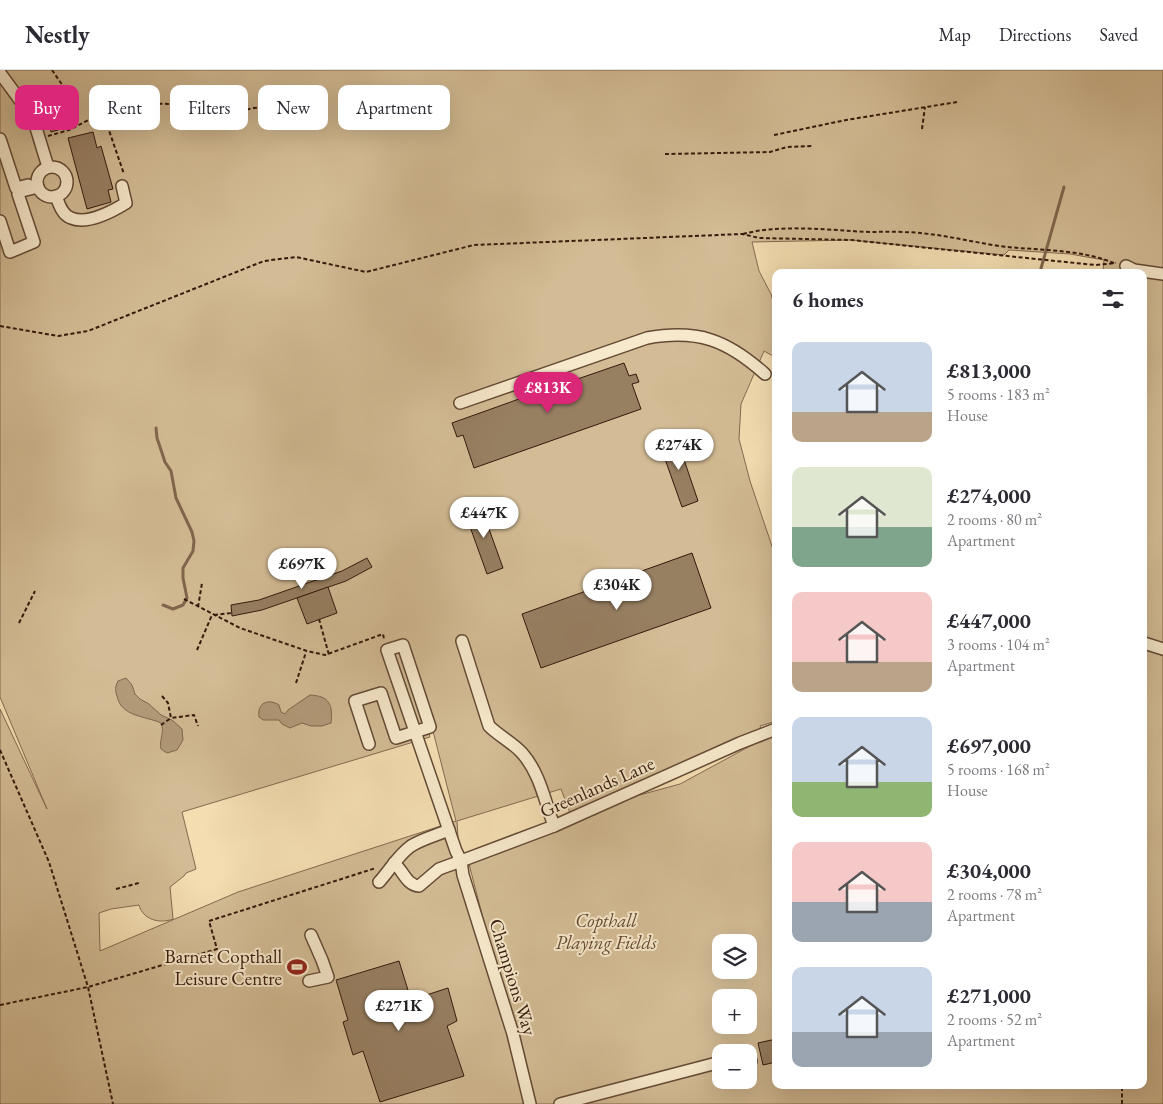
<!DOCTYPE html>
<meta charset="utf-8">
<style>
:root{--surface:#fff;--page:#f7f7f7;--text:#2b2b33;--muted:#7c7c81;--line:#e1e1e2;--accent:#db2777}
body{margin:0;font-family:"EB Garamond",serif;background:var(--page);color:var(--text);height:100vh;display:flex;flex-direction:column;font-size:19px;white-space:nowrap}
*{box-sizing:border-box;margin:0}
p{font-size:16px;color:var(--muted)}
.icon{flex:none;width:28px;height:28px;fill:none;stroke:currentColor;stroke-width:2;stroke-linecap:round;stroke-linejoin:round}
.map{position:relative;flex:1;overflow:hidden}
.panel{position:absolute;left:772px;top:199px;width:375px;height:820px;display:flex;flex-direction:column;background:var(--surface);border-radius:10px;box-shadow:0 5px 20px #0002}
.panel>*{flex:none}
.banner{position:absolute;left:15px;top:15px;width:475px;height:45px;display:flex;gap:10px}
.controls{position:absolute;left:712px;top:864px;display:grid;gap:10px}
.controls a{display:grid;place-items:center;width:45px;height:45px;border-radius:10px;background:var(--surface);box-shadow:0 5px 20px #0002;font-size:25px}
.price{position:absolute;translate:-50% -42px;padding:0 11px;border-radius:18px;background:#fff;color:#222;font-size:16px;line-height:32px;filter:drop-shadow(0 1px 2px #0008)}
.price::after{content:'';position:absolute;left:50%;top:30px;width:15px;height:11px;margin-left:-8px;background:inherit;clip-path:polygon(0 0,100% 0,50% 100%)}
.price.on{background:var(--accent);color:#fff}
ul{padding:0;list-style:none}
li{display:flex;align-items:center;gap:15px;height:125px;padding:0 20px}
li span{display:grid;place-items:center;flex:none;width:140px;height:100px;border-radius:10px;color:#555}
li>.icon{margin-inline-start:auto}
span .icon{width:60px;height:60px;fill:#fffc;stroke-width:1}
li b{font-size:21px}
h2{display:flex;justify-content:space-between;align-items:center;height:60px;padding:0 20px;font-size:21px}
.chip{padding:0 18px;border-radius:10px;background:var(--surface);box-shadow:0 5px 20px #0002;font-size:18px;line-height:45px}
.chip.on{background:var(--accent);color:#fff}
header{display:flex;align-items:center;gap:30px;box-sizing:border-box;height:70px;padding:0 25px;background:var(--surface);border-bottom:1px solid var(--line)}
header strong{font-size:24px}
nav{display:flex;gap:28px;margin-inline-start:auto;font-size:18px}
.map>svg:first-child{display:block}
</style>
<header>
<strong>Nestly</strong>
<nav><a>Map</a><a>Directions</a><a>Saved</a></nav>
</header>
<div class="map">
<svg width="1163" height="1034" viewBox="0 0 1163 1034">
<rect width="100%" height="100%" fill="#f3ddb1"/>
<filter id="stains"><feTurbulence type="fractalNoise" baseFrequency=".004" numOctaves="4"/><feColorMatrix values="0 0 0 0 .2 0 0 0 0 .09 0 0 0 0 .02 0 0 0 .5 -.17"/></filter>
<radialGradient id="worn" r=".72"><stop offset=".6" stop-color="#630" stop-opacity="0"/><stop offset="1" stop-color="#630" stop-opacity=".3"/></radialGradient>
<g fill="#d3bc95" stroke="#846a50" fill-rule="evenodd">
<path d="M 0,0 L 1163,0 L 1163,579 L 1144,573 L 1144,202 L 1103,202 L 1104,190 L 1070,184 L 1009,180 L 1004,185 L 851,170 L 752,172 L 759,201 L 771,224 L 776,242 L 776,281 L 775,287 L 764,281 L 741,334 L 739,369 L 750,411 L 776,488 L 776,651 L 760,656 L 761,660 L 570,743 L 561,719 L 457,751 L 459,784 L 525,1034 L 0,1034 L 0,639 L 47,739 L 0,627 ZM 408,585 L 434,665 L 456,751 L 238,822 L 100,881 L 99,843 L 111,839 L 139,835 C 143,850 160,854 173,849 L 170,817 L 184,806 L 186,803 L 196,799 L 182,742 L 430,667 Z"/>
<path d="M 1144,577 L 1163,586 L 1163,1034 L 526,1034 L 513,964 L 469,794 L 592,738 L 680,714 L 776,662 L 776,1015 L 1144,1015 ZM 721,872 L 749,872 L 749,900 L 721,900 ZM 721,928 L 749,928 L 749,955 L 721,955 ZM 721,982 L 749,982 L 749,1010 L 721,1010 Z"/>
</g>
<g fill="#b29a79" stroke="#80664d">
<path d="M 126,608 L 132,615 L 135,624 L 140,629 L 149,634 L 161,645 L 172,650 L 182,659 L 183,670 L 177,680 L 167,683 L 161,679 C 159,669 165,662 161,653 C 146,646 121,647 117,626 C 115,620 115,617 118,611 Z"/>
<path d="M 310,625 C 330,626 333,635 331,653 L 322,656 L 311,656 L 302,653 L 290,658 L 282,654 L 279,650 L 263,650 L 259,647 C 257,633 268,628 279,635 L 281,642 L 285,644 L 288,640 Z"/>
</g>
<g fill="none" stroke-linecap="round" stroke-linejoin="round">
<g stroke="#80664d" stroke-width="3">
<path d="M 1040,202 L 1064,117"/>
<path d="M 156,358 L 157,368 L 165,392 L 171,401 L 176,428 L 192,462 L 194,471 L 193,481 L 183,498 L 183,508 L 187,528 L 183,535 L 173,539 L 163,535"/>
</g>
</g>
<g fill="#977f62" stroke="#34190c">
<path d="M 67,26 L 75,55 L 51,62 L 43,33 Z"/>
<path d="M 93,62 L 97,78 L 101,76 L 113,119 L 108,120 L 111,132 L 87,139 L 68,68 Z"/>
<path d="M 624,293 L 629,306 L 636,304 L 639,312 L 632,314 L 641,339 L 474,398 L 463,365 L 457,367 L 452,353 L 519,329 L 515,319 L 559,304 L 563,314 Z"/>
<path d="M 676,366 L 698,431 L 682,437 L 659,372 Z"/>
<path d="M 480,434 L 503,498 L 487,504 L 464,440 Z"/>
<path d="M 692,483 L 711,538 L 541,598 L 522,544 Z"/>
<path d="M 367,488 L 372,497 L 346,511 L 262,540 L 232,546 L 231,535 L 259,530 L 342,501 Z"/>
<path d="M 328,517 L 337,543 L 307,554 L 297,528 Z"/>
<path d="M 399,891 L 411,930 L 448,918 L 457,951 L 447,956 L 464,1006 L 380,1032 L 363,981 L 353,985 L 343,952 L 348,950 L 336,910 Z"/>
<path d="M 776,969 L 776,992 L 763,995 L 758,973 Z"/>
</g>
<g fill="none" stroke-linecap="round" stroke-linejoin="round">
<defs>
<g id="minor">
<path d="M 0,3 L 33,48 L 48,97"/>
<path d="M 0,69 L 16,118 L 28,115"/>
<circle cx="52" cy="112" r="15"/>
<path d="M 56,126 C 59,134 62,145 71,148 C 87,155 113,141 126,133 L 122,116"/>
<path d="M 0,151 L 10,182 L 34,172 L 18,124 L 22,121 L 38,117"/>
<path d="M 1126,196 L 1134,200 L 1163,204"/>
<path d="M 460,333 L 647,268 C 698,259 727,270 765,304"/>
<path d="M 462,571 L 489,656 C 499,666 513,673 522,683 C 540,703 545,732 554,756"/>
<path d="M 1144,573 L 1163,579"/>
<path d="M 369,674 L 355,631 L 381,623 L 396,668 L 430,657 L 403,575 L 387,580 L 456,781 L 461,791 L 554,756 L 740,673 L 776,659"/>
<path d="M 394,793 C 403,800 406,815 419,816 L 439,799 L 461,791 L 463,805 L 513,964 L 530,1034"/>
<path d="M 379,812 C 390,800 398,785 411,776 C 422,769 437,765 449,760"/>
<path d="M 309,911 L 328,907 L 322,890 L 311,865"/>
<path d="M 749,991 L 751,991"/>
<path d="M 560,1034 L 713,994 L 721,993"/>
</g>
</defs>
<use href="#minor" stroke="#644a35" stroke-width="14"/>
<g stroke="#34190c" stroke-width="2" stroke-dasharray="4 2.5" stroke-linecap="butt">
<path d="M 52,0 L 67,22"/>
<path d="M 103,43 L 124,104"/>
<path d="M 922,59 L 925,37"/>
<path d="M 774,65 L 846,50 L 957,32"/>
<path d="M 48,66 L 69,60 L 98,45 L 124,35 L 132,33 L 172,34 L 198,45 L 213,46 L 254,38 L 310,33"/>
<path d="M 665,84 L 770,82 L 787,77 L 813,76"/>
<path d="M 743,164 C 776,155 818,159 852,161 C 870,163 887,161 905,162 C 937,163 967,171 999,176 C 1038,181 1077,178 1114,193"/>
<path d="M 0,256 L 58,266 L 88,261 L 264,191 L 296,187 L 366,202 L 474,175 L 742,164 L 759,168 L 851,170 L 1095,195 L 1116,193"/>
<path d="M 184,529 L 240,558 L 307,581 L 325,585 L 383,564 L 384,569"/>
<path d="M 198,537 L 202,513"/>
<path d="M 214,545 L 232,543"/>
<path d="M 319,549 L 329,585"/>
<path d="M 19,553 L 35,521"/>
<path d="M 197,580 L 212,545"/>
<path d="M 296,613 L 306,582"/>
<path d="M 162,626 L 168,633 L 171,648 L 194,645 L 198,656"/>
<path d="M 161,655 L 171,648"/>
<path d="M 0,680 L 49,792 L 88,917 L 113,1034"/>
<path d="M 116,819 L 139,813"/>
<path d="M 0,935 L 88,917 L 217,879 L 209,851 L 376,798"/>
<path d="M 1122,1034 L 1122,1015"/>
</g>
<use href="#minor" stroke="#f7e9cc" stroke-width="11"/>
</g>
<defs>
<symbol id="stadium-bare" viewBox="-9 -9 18 18"><path d="M0-5a6.5 5 0 1 0 0 10a6.5 5 0 1 0 0-10ZM-3.5-1.8h7v3.6h-7Z" fill="#8f2418" stroke="#f7e9cc" stroke-width="2.5" paint-order="stroke"/></symbol>
</defs>
<g fill-rule="evenodd">
<use href="#stadium-bare" x="283" y="883" width="28" height="28"/>
</g>
<g text-anchor="middle" dominant-baseline="central" stroke-width="4" stroke-linejoin="round" paint-order="stroke">
<g font-size="19" fill="#34190c" stroke="#f7e9cc">
<text transform="translate(597 717) rotate(-24)">Greenlands Lane</text>
<text transform="translate(513 907) rotate(73)">Champions Way</text>
</g>
<g font-size="19" font-style="italic" fill="#644a35" stroke="#f7e9cc">
<text x="606" y="850">Copthall<tspan x="606" dy="22">Playing Fields</tspan></text>
</g>
<g font-size="19" fill="#34190c" stroke="#f7e9cc" text-anchor="end">
<text x="282" y="886">Barnet Copthall<tspan x="282" dy="22">Leisure Centre</tspan></text>
</g>
</g>
<rect width="100%" height="100%" filter="url(#stains)"/>
<rect width="100%" height="100%" fill="url(#worn)"/>
</svg>
<div class="controls">
<a><svg class="icon" aria-label="layers" viewBox="0 0 24 24"><path d="M12 4l9 5-9 5-9-5zM3 14l9 5 9-5"/></svg></a>
<a>+</a>
<a>−</a>
</div>
<b class="price on" style="left:548px;top:344px">£813K</b>
<b class="price" style="left:679px;top:401px">£274K</b>
<b class="price" style="left:484px;top:469px">£447K</b>
<b class="price" style="left:302px;top:520px">£697K</b>
<b class="price" style="left:617px;top:541px">£304K</b>
<b class="price" style="left:399px;top:962px">£271K</b>
<div class="banner">
<a class="chip on">Buy</a>
<a class="chip">Rent</a>
<a class="chip">Filters</a>
<a class="chip">New</a>
<a class="chip">Apartment</a>
</div>
<section class="panel">
<h2>6 homes<svg class="icon" aria-label="filters" viewBox="0 0 24 24"><path d="M4 7h16M4 17h16"/><circle cx="9" cy="7" r="2"/><circle cx="15" cy="17" r="2"/></svg></h2>
<ul>
<li><span style="background:linear-gradient(#c9d6e8 70%,#b9a48a 0)"><svg class="icon" aria-label="home" viewBox="0 0 24 24"><path d="M3 11l9-7 9 7M6 9v11h12V9"/></svg></span><div><b>£813,000</b><p>5 rooms · 183 m²</p><p>House</p></div></li>
<li><span style="background:linear-gradient(#dfe7d0 60%,#7fa58c 0)"><svg class="icon" aria-label="home" viewBox="0 0 24 24"><path d="M3 11l9-7 9 7M6 9v11h12V9"/></svg></span><div><b>£274,000</b><p>2 rooms · 80 m²</p><p>Apartment</p></div></li>
<li><span style="background:linear-gradient(#f6c9c9 70%,#b9a48a 0)"><svg class="icon" aria-label="home" viewBox="0 0 24 24"><path d="M3 11l9-7 9 7M6 9v11h12V9"/></svg></span><div><b>£447,000</b><p>3 rooms · 104 m²</p><p>Apartment</p></div></li>
<li><span style="background:linear-gradient(#c9d6e8 65%,#8fb573 0)"><svg class="icon" aria-label="home" viewBox="0 0 24 24"><path d="M3 11l9-7 9 7M6 9v11h12V9"/></svg></span><div><b>£697,000</b><p>5 rooms · 168 m²</p><p>House</p></div></li>
<li><span style="background:linear-gradient(#f6c9c9 60%,#9aa5b1 0)"><svg class="icon" aria-label="home" viewBox="0 0 24 24"><path d="M3 11l9-7 9 7M6 9v11h12V9"/></svg></span><div><b>£304,000</b><p>2 rooms · 78 m²</p><p>Apartment</p></div></li>
<li><span style="background:linear-gradient(#c9d6e8 65%,#9aa5b1 0)"><svg class="icon" aria-label="home" viewBox="0 0 24 24"><path d="M3 11l9-7 9 7M6 9v11h12V9"/></svg></span><div><b>£271,000</b><p>2 rooms · 52 m²</p><p>Apartment</p></div></li>
</ul>
</section>
</div>
